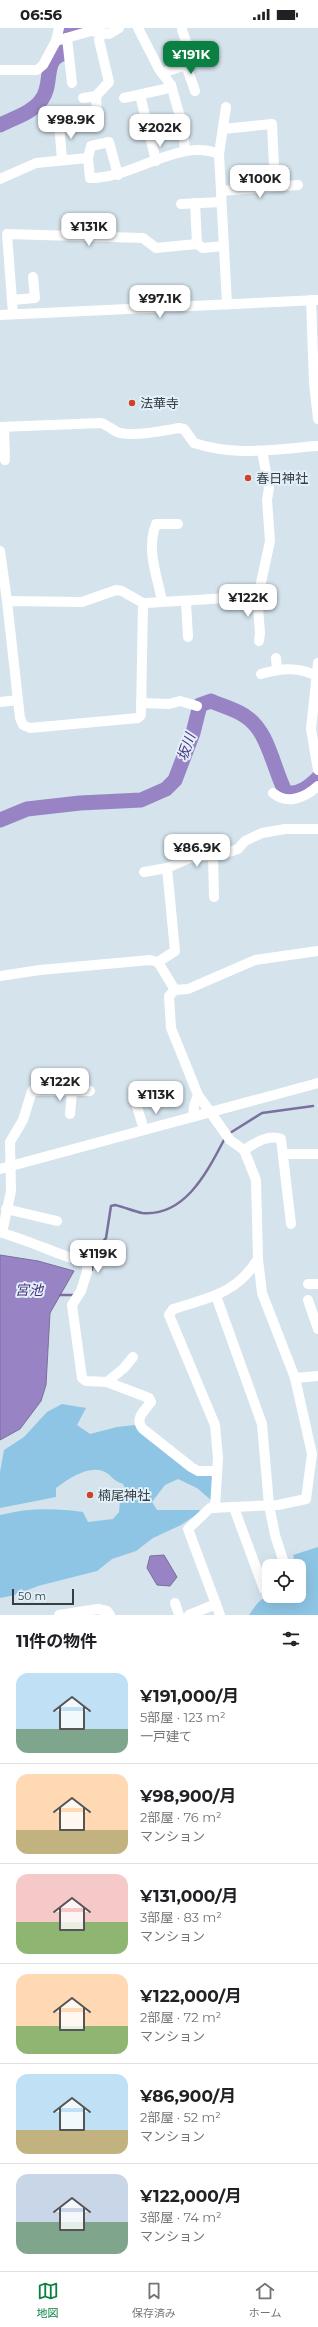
<!DOCTYPE html>
<html lang="ja">
<meta charset="utf-8">
<style>
:root{--surface:#fff;--page:#f2f2f2;--text:#202124;--muted:#757577;--line:#e0e0e0;--accent:#0b8043}
body{margin:0;font-family:Montserrat,"Noto Sans JP",sans-serif;background:var(--page);color:var(--text);height:100vh;display:flex;flex-direction:column;font-size:15px;white-space:nowrap}
*{box-sizing:border-box;margin:0}
p{font-size:13px;color:var(--muted)}
.icon{flex:none;width:22px;height:22px;fill:none;stroke:currentColor;stroke-width:2;stroke-linecap:round;stroke-linejoin:round}
.map{position:relative;height:1587px;overflow:hidden}
.panel{display:flex;flex-direction:column;background:var(--surface);flex:1}
.panel>*{flex:none}
.controls{position:absolute;left:262px;top:1531px;display:grid;gap:8px}
.controls a{display:grid;place-items:center;width:44px;height:44px;border-radius:8px;background:var(--surface);box-shadow:0 4px 16px #0002;font-size:20px}
.scale{position:absolute;left:12px;bottom:10px;width:62px;box-sizing:border-box;padding-left:4px;border:2px solid #373d41;border-top:0;font-size:11px;line-height:14px;white-space:nowrap;color:#373d41;-webkit-text-stroke:3px #e1f0f9;paint-order:stroke}
.price{position:absolute;translate:-50% -34px;padding:0 9px;border-radius:8px;background:#fff;color:#222;font-size:13px;line-height:26px;filter:drop-shadow(0 1px 2px #0008)}
.price::after{content:'';position:absolute;left:50%;top:24px;width:12px;height:9px;margin-left:-6px;background:inherit;clip-path:polygon(0 0,100% 0,50% 100%)}
.price.current{background:var(--accent);color:#fff}
ul{padding:0;list-style:none}
li{display:flex;align-items:center;gap:12px;height:100px;padding:0 16px}
li+li{border-top:1px solid var(--line)}
li span{display:grid;place-items:center;flex:none;width:112px;height:80px;border-radius:12px;color:#555}
li>.icon{margin-inline-start:auto}
span .icon{width:48px;height:48px;fill:#fffc;stroke-width:1}
li b{font-size:17px}
h2{display:flex;justify-content:space-between;align-items:center;height:48px;padding:0 16px;font-size:17px}
.status{display:flex;justify-content:space-between;align-items:center;height:28px;padding:0 20px;background:var(--surface);direction:ltr}
.status svg{height:11px;fill:currentColor}
.menu{display:flex;justify-content:space-around;align-items:center;height:56px;border-top:1px solid var(--line);background:var(--surface);font-size:11px;color:var(--muted)}
.menu a{display:grid;justify-items:center;gap:2px}
.menu .current{color:var(--accent)}
.map>svg:first-child{display:block}
</style>
<div class="status"><b>06:56</b><svg viewBox="0 0 49 12"><path d="M0 12V9h3v3zM5 12V6h3v6zM10 12V3h3v9zM15 12V0h3v12zM26 1h20v11H26zM47 4h2v5h-2z"/></svg></div>
<div class="map">
<svg width="318" height="1587" viewBox="0 0 318 1587">
<rect width="100%" height="100%" fill="#d4e3ec"/>
<g fill="#8ec5e5">
<path d="M 62,1376 L 86,1380 L 77,1397 L 90,1406 L 117,1399 L 135,1397 L 188,1440 L 212,1445 L 212,1473 L 197,1460 L 178,1451 L 165,1457 L 152,1474 L 157,1482 L 203,1482 L 181,1497 L 153,1510 L 136,1523 L 112,1531 L 97,1543 L 38,1558 L 15,1567 L 0,1570 L 0,1487 C 28,1480 54,1480 83,1484 L 88,1494 L 113,1491 L 119,1484 L 120,1472 L 128,1467 L 123,1456 C 111,1452 113,1448 105,1444 C 90,1436 68,1451 56,1460 L 56,1469 L 0,1480 L 0,1444 L 4,1422 L 24,1409 L 47,1384 Z"/>
<path d="M 318,1519 L 318,1587 L 249,1587 C 265,1562 271,1568 299,1568 L 299,1558 L 302,1557 L 299,1538 L 296,1538 L 293,1527 Z"/>
</g>
<g fill="#9884c4" stroke="#7b6f9d">
<path d="M 0,1227 L 38,1233 L 74,1243 L 50,1285 L 46,1357 L 41,1373 L 20,1401 L 0,1412 Z"/>
<path d="M 164,1527 L 177,1549 L 170,1558 L 157,1557 L 147,1540 L 150,1528 Z"/>
</g>
<g fill="none" stroke-linecap="round" stroke-linejoin="round">
<g stroke="#7b6f9d" stroke-width="2.5">
<path d="M 230,1105 L 262,1085 L 313,1078"/>
<path d="M 92,1242 L 94,1224 L 106,1210 L 111,1178 L 115,1177 C 124,1179 133,1183 142,1185 C 186,1189 208,1142 225,1110"/>
<path d="M 60,1267 L 74,1267"/>
</g>
<g stroke="#9884c4" stroke-width="15">
<path d="M 0,97 C 14,90 34,84 42,71 C 53,56 43,32 62,26 L 62,14 L 66,4 L 87,0"/>
<path d="M 0,792 L 27,781 L 80,775 L 141,772 L 166,761 L 175,752 L 193,705 L 200,677 L 211,673 C 222,678 235,681 245,688 C 269,703 273,741 286,765 C 299,767 309,759 318,750"/>
</g>
<g stroke="#fff" stroke-width="10">
<path d="M 138,0 L 159,41 L 171,57 L 183,99 L 185,123"/>
<path d="M 182,2 L 194,35"/>
<path d="M 67,10 L 72,55"/>
<path d="M 56,13 L 59,0"/>
<path d="M 186,37 L 195,63"/>
<path d="M 0,42 L 37,42 L 43,37 L 56,13 L 91,3 L 109,6 L 119,0"/>
<path d="M 162,45 L 212,28"/>
<path d="M 140,67 L 156,133"/>
<path d="M 96,68 L 97,85"/>
<path d="M 83,70 L 96,68 L 109,54 L 99,12 L 101,6"/>
<path d="M 124,70 L 165,61 L 171,57"/>
<path d="M 226,79 L 219,126 L 227,276"/>
<path d="M 59,95 L 62,132"/>
<path d="M 223,101 L 272,96 L 275,158"/>
<path d="M 118,147 L 109,114 L 91,118 L 88,130 L 90,150 C 133,151 179,109 219,126"/>
<path d="M 0,151 L 36,135 L 88,130"/>
<path d="M 221,163 L 298,157"/>
<path d="M 195,175 L 197,216"/>
<path d="M 181,176 L 221,174"/>
<path d="M 12,272 L 35,270 L 33,249"/>
<path d="M 311,272 L 314,355 L 318,391"/>
<path d="M 13,286 L 7,206 L 143,210 L 156,220 L 197,216 L 203,220 L 224,218"/>
<path d="M 0,287 L 318,272"/>
<path d="M 0,399 L 101,395 C 108,397 113,403 120,405 C 138,408 161,403 179,400 L 184,401 L 194,415 C 237,429 274,421 318,418"/>
<path d="M 4,399 L 5,432"/>
<path d="M 0,523 L 7,573"/>
<path d="M 257,567 L 260,605 L 259,613"/>
<path d="M 162,573 C 157,547 146,522 156,496 L 178,496"/>
<path d="M 186,574 L 188,609"/>
<path d="M 276,630 L 277,641"/>
<path d="M 318,635 L 311,701 L 318,742"/>
<path d="M 261,646 C 281,640 297,639 315,647"/>
<path d="M 18,672 L 7,573 L 82,574 L 116,562 L 122,563 L 143,575"/>
<path d="M 0,674 L 18,672 L 20,690 L 23,697 L 30,700 L 138,690 L 141,687 L 143,575 C 159,574 254,570 259,564 L 270,513 L 267,472 L 269,460 L 262,423"/>
<path d="M 141,675 L 169,676 L 180,673 L 197,678"/>
<path d="M 273,765 C 287,777 305,770 318,758"/>
<path d="M 213,827 L 214,869"/>
<path d="M 144,844 L 167,840"/>
<path d="M 158,934 L 175,923 L 167,840 L 190,830 L 226,825 L 238,821 L 245,813 L 262,805 L 285,801 L 318,801"/>
<path d="M 0,948 L 40,942 L 150,932 L 158,934 L 175,962 L 188,961 L 255,932 L 318,923"/>
<path d="M 175,962 L 169,968 L 171,1000 L 198,1067 L 230,1112 L 244,1122 L 256,1152 L 258,1231 L 262,1265 L 295,1350 L 312,1426 L 306,1471 L 278,1477 L 210,1480 L 188,1501 L 220,1587"/>
<path d="M 90,1063 L 32,1063 L 23,1092 L 10,1114 L 11,1163 L 2,1205 C 31,1213 58,1227 87,1235 L 87,1244 L 81,1263 L 72,1277 L 82,1350 L 86,1353 L 107,1354 L 149,1370 L 151,1374 C 144,1383 134,1391 143,1401 L 191,1439 L 198,1443 L 217,1443"/>
<path d="M 135,1072 L 144,1102"/>
<path d="M 70,1086 L 72,1064"/>
<path d="M 193,1089 L 194,1078 L 198,1067"/>
<path d="M 244,1122 C 255,1115 268,1106 281,1111 L 291,1196"/>
<path d="M 283,1126 L 318,1126"/>
<path d="M 0,1141 L 318,1055"/>
<path d="M 6,1181 L 57,1193"/>
<path d="M 308,1256 L 318,1256"/>
<path d="M 216,1268 L 262,1396 L 269,1477 L 275,1507 L 285,1538"/>
<path d="M 308,1272 L 318,1301"/>
<path d="M 295,1350 L 318,1348"/>
<path d="M 107,1354 L 124,1340 L 133,1329"/>
<path d="M 215,1480 L 218,1430 L 215,1397 L 169,1287 L 173,1281 C 209,1270 237,1265 258,1231"/>
<path d="M 234,1480 L 264,1561"/>
<path d="M 175,1575 L 179,1587"/>
<path d="M 59,1587 L 98,1581 L 107,1583 L 110,1587"/>
<path d="M 189,1587 L 216,1576"/>
</g>
</g>
<g fill="#ce4328" stroke="#e1f0f9" stroke-width="1.5">
<circle cx="132" cy="375" r="4"/>
<circle cx="248" cy="450" r="4"/>
<circle cx="90" cy="1467" r="4"/>
</g>
<g text-anchor="middle" dominant-baseline="central" stroke-width="4" stroke-linejoin="round" paint-order="stroke">
<g font-size="13" fill="#373d41" stroke="#e1f0f9" text-anchor="start">
<text x="140" y="375">法華寺</text>
<text x="256" y="450">春日神社</text>
<text x="98" y="1467">楠尾神社</text>
</g>
<g font-size="14" font-style="italic" fill="#4f327e" stroke="#e1f0f9">
<text transform="translate(186 719) rotate(-71)">坂川</text>
<text x="29" y="1262">宮池</text>
</g>
</g>
</svg>
<div class="controls">
<a><svg class="icon" aria-label="locate" viewBox="0 0 24 24"><circle cx="12" cy="12" r="6"/><path d="M12 2v4M12 18v4M2 12h4M18 12h4"/></svg></a>
</div>
<div class="scale">50 m</div>
<b class="price current" style="left:191px;top:47px">¥191K</b>
<b class="price" style="left:71px;top:112px">¥98.9K</b>
<b class="price" style="left:160px;top:120px">¥202K</b>
<b class="price" style="left:260px;top:171px">¥100K</b>
<b class="price" style="left:89px;top:219px">¥131K</b>
<b class="price" style="left:160px;top:291px">¥97.1K</b>
<b class="price" style="left:248px;top:590px">¥122K</b>
<b class="price" style="left:197px;top:840px">¥86.9K</b>
<b class="price" style="left:60px;top:1074px">¥122K</b>
<b class="price" style="left:156px;top:1087px">¥113K</b>
<b class="price" style="left:98px;top:1246px">¥119K</b>
</div>
<section class="panel">
<h2>11件の物件<svg class="icon" aria-label="filters" viewBox="0 0 24 24"><path d="M4 7h16M4 17h16"/><circle cx="9" cy="7" r="2"/><circle cx="15" cy="17" r="2"/></svg></h2>
<ul>
<li><span style="background:linear-gradient(#bfe0f5 70%,#7fa58c 0)"><svg class="icon" aria-label="home" viewBox="0 0 24 24"><path d="M3 11l9-7 9 7M6 9v11h12V9"/></svg></span><div><b>¥191,000/月</b><p>5部屋 · 123 m²</p><p>一戸建て</p></div></li>
<li><span style="background:linear-gradient(#ffd9b3 70%,#c2b280 0)"><svg class="icon" aria-label="home" viewBox="0 0 24 24"><path d="M3 11l9-7 9 7M6 9v11h12V9"/></svg></span><div><b>¥98,900/月</b><p>2部屋 · 76 m²</p><p>マンション</p></div></li>
<li><span style="background:linear-gradient(#f6c9c9 60%,#8fb573 0)"><svg class="icon" aria-label="home" viewBox="0 0 24 24"><path d="M3 11l9-7 9 7M6 9v11h12V9"/></svg></span><div><b>¥131,000/月</b><p>3部屋 · 83 m²</p><p>マンション</p></div></li>
<li><span style="background:linear-gradient(#ffd9b3 65%,#8fb573 0)"><svg class="icon" aria-label="home" viewBox="0 0 24 24"><path d="M3 11l9-7 9 7M6 9v11h12V9"/></svg></span><div><b>¥122,000/月</b><p>2部屋 · 72 m²</p><p>マンション</p></div></li>
<li><span style="background:linear-gradient(#bfe0f5 70%,#c2b280 0)"><svg class="icon" aria-label="home" viewBox="0 0 24 24"><path d="M3 11l9-7 9 7M6 9v11h12V9"/></svg></span><div><b>¥86,900/月</b><p>2部屋 · 52 m²</p><p>マンション</p></div></li>
<li><span style="background:linear-gradient(#c9d6e8 60%,#7fa58c 0)"><svg class="icon" aria-label="home" viewBox="0 0 24 24"><path d="M3 11l9-7 9 7M6 9v11h12V9"/></svg></span><div><b>¥122,000/月</b><p>3部屋 · 74 m²</p><p>マンション</p></div></li>
</ul>
</section>
<nav class="menu">
<a class="current"><svg class="icon" aria-label="map" viewBox="0 0 24 24"><path d="M3 6l6-2 6 2 6-2v14l-6 2-6-2-6 2zM9 4v14M15 6v14"/></svg>地図</a>
<a><svg class="icon" aria-label="saved" viewBox="0 0 24 24"><path d="M7 4h10v16l-5-4-5 4z"/></svg>保存済み</a>
<a><svg class="icon" aria-label="home" viewBox="0 0 24 24"><path d="M3 11l9-7 9 7M6 9v11h12V9"/></svg>ホーム</a>
</nav>
